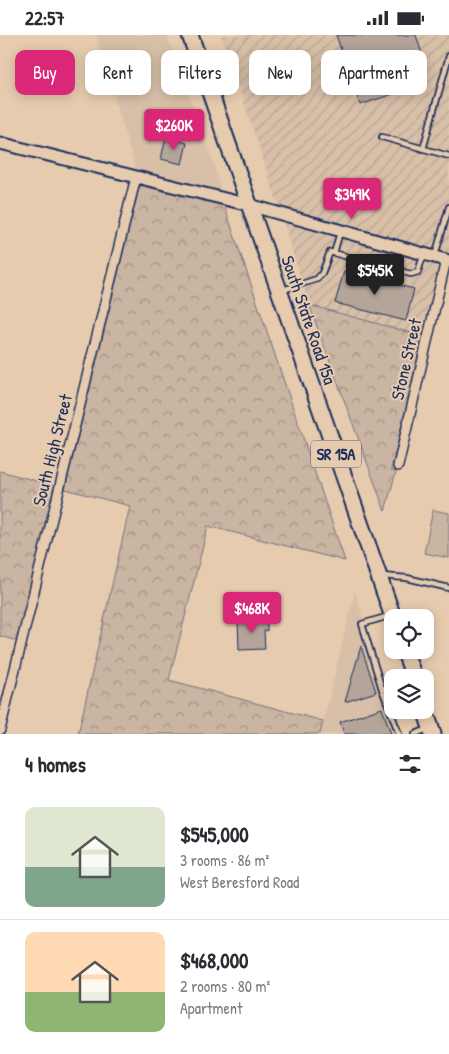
<!DOCTYPE html>
<meta charset="utf-8">
<style>
:root{--surface:#fff;--page:#f2f2f3;--text:#2b2b33;--muted:#7c7c81;--line:#e1e1e2;--accent:#db2777}
body{margin:0;font-family:"Patrick Hand",sans-serif;background:var(--page);color:var(--text);height:100vh;display:flex;flex-direction:column;font-size:19px;white-space:nowrap}
*{box-sizing:border-box;margin:0}
p{font-size:16px;color:var(--muted)}
.icon{flex:none;width:28px;height:28px;fill:none;stroke:currentColor;stroke-width:2;stroke-linecap:round;stroke-linejoin:round}
.map{position:relative;height:699px;overflow:hidden}
.details{display:flex;flex-direction:column;background:var(--surface);flex:1}
.details>*{flex:none}
.hud{position:absolute;left:15px;top:15px;width:420px;height:45px;display:flex;gap:10px}
.fabs{position:absolute;left:384px;top:574px;display:grid;gap:10px}
.fabs a{display:grid;place-items:center;width:50px;height:50px;border-radius:10px;background:var(--surface);box-shadow:0 2px 12px #0003;font-size:25px}
.price{position:absolute;translate:-50% -42px;padding:0 11px;border-radius:5px;background:var(--accent);color:#fff;font-size:16px;line-height:32px;filter:drop-shadow(0 1px 2px #0008)}
.price::after{content:'';position:absolute;left:50%;top:30px;width:15px;height:11px;margin-left:-8px;background:inherit;clip-path:polygon(0 0,100% 0,50% 100%)}
.price.selected{background:#222;color:#fff}
ul{padding:0;list-style:none}
li{display:flex;align-items:center;gap:15px;height:125px;padding:0 25px}
li+li{border-top:1px solid var(--line)}
li span{display:grid;place-items:center;flex:none;width:140px;height:100px;border-radius:10px;color:#555}
li>.icon{margin-inline-start:auto}
span .icon{width:60px;height:60px;fill:#fffc;stroke-width:1}
li b{font-size:21px}
h2{display:flex;justify-content:space-between;align-items:center;height:60px;padding:0 25px;font-size:21px}
.tag{padding:0 18px;border-radius:10px;background:var(--surface);box-shadow:0 2px 12px #0003;font-size:18px;line-height:45px}
.tag.selected{background:var(--accent);color:#fff}
.status{display:flex;justify-content:space-between;align-items:center;height:35px;padding:0 25px;background:var(--surface);direction:ltr}
.status svg{height:14px;fill:currentColor}
.map>svg:first-child{display:block}
</style>
<div class="status"><b>22:57</b><svg viewBox="0 0 49 12"><path d="M0 12V9h3v3zM5 12V6h3v6zM10 12V3h3v9zM15 12V0h3v12zM26 1h20v11H26zM47 4h2v5h-2z"/></svg></div>
<div class="map">
<svg width="449" height="699" viewBox="0 0 449 699">
<defs>
<pattern id="industrial-furrows" width="10" height="10" patternUnits="userSpaceOnUse" patternTransform="scale(1.25)"><rect width="10" height="10" fill="#d8bfa8"/><path d="M-1 1l2-2M0 10L10 0M9 11l2-2" fill="none" stroke="#b9a493"/></pattern>
<pattern id="forest-crowns" width="20" height="18" patternUnits="userSpaceOnUse" patternTransform="scale(1.25)"><rect width="20" height="18" fill="#cab4a2"/><path d="M2 6a3 3 0 1 1 6 0M12 15a3 3 0 1 1 6 0" fill="none" stroke="#a39387"/></pattern>
</defs>
<rect width="100%" height="100%" fill="#e7cbae"/>
<filter id="ink" filterUnits="userSpaceOnUse"><feTurbulence type="fractalNoise" baseFrequency=".02" numOctaves="2"/><feDisplacementMap in="SourceGraphic" scale="10" xChannelSelector="R" yChannelSelector="G"/><feConvolveMatrix kernelMatrix="1 2 1 2 8 2 1 2 1" color-interpolation-filters="sRGB"/></filter>
<g filter="url(#ink)">
<g fill="#d8bfa8">
<path d="M 96,0 L 167,0 L 214,129 L 220,156 L 136,136 Z"/>
<path d="M 355,556 L 397,699 L 320,699 Z"/>
</g>
<g fill="url(#industrial-furrows)">
<path d="M 221,0 L 449,0 L 449,219 L 279,172 Z"/>
<path d="M 283,186 L 439,230 L 423,301 L 309,270 Z"/>
</g>
<path fill="#cab4a2" stroke="#727280" d="M 433,475 L 449,478 L 449,523 L 424,518 Z"/>
<g fill="url(#forest-crowns)" stroke="#727280">
<path d="M 140,149 L 224,170 L 345,526 L 208,491 L 169,645 L 323,686 L 320,699 L 78,699 L 130,471 L 65,454 Z"/>
<path d="M 309,270 L 423,301 L 391,435 L 396,437 L 385,476 Z"/>
<path d="M 0,436 L 55,451 L 17,606 L 0,601 Z"/>
</g>
<g fill="#b4a49a" stroke="#1b2f5e">
<path d="M 336,0 L 416,0 L 422,19 L 396,27 L 405,55 L 360,70 Z"/>
<path d="M 166,102 L 187,108 L 182,129 L 161,124 Z"/>
<path d="M 344,236 L 414,254 L 406,286 L 335,268 Z"/>
<path d="M 267,584 L 267,596 L 264,596 L 265,614 L 239,615 L 238,586 Z"/>
<path d="M 361,611 L 376,657 L 345,667 Z"/>
<path d="M 382,673 L 391,699 L 344,699 L 340,687 Z"/>
</g>
<g fill="none" stroke-linecap="round" stroke-linejoin="round">
<defs>
<g id="service">
<path d="M 382,102 L 449,121"/>
<path d="M 423,114 L 449,21"/>
<path d="M 334,218 L 340,197"/>
<path d="M 435,221 L 449,172"/>
<path d="M 283,255 L 317,244 L 322,238 L 330,217 L 411,239 L 418,237 L 423,221"/>
<path d="M 382,541 L 407,543 L 449,553"/>
<path d="M 392,650 L 382,654 L 399,699"/>
<path d="M 382,654 L 362,589 L 389,581"/>
<path d="M 415,699 L 428,694"/>
</g>
<g id="minor">
<path d="M 398,431 L 446,225"/>
<path d="M 0,695 L 136,142"/>
</g>
<path id="tertiary" d="M 0,108 L 249,170 L 449,226"/>
<g id="trunk">
<path d="M 190,0 L 393,582"/>
<path d="M 404,615 L 414,642"/>
<path d="M 425,675 L 433,699"/>
</g>
</defs>
<use href="#service" stroke="#1b2f5e" stroke-width="8"/>
<use href="#minor" stroke="#1b2f5e" stroke-width="12"/>
<use href="#tertiary" stroke="#1b2f5e" stroke-width="15"/>
<use href="#trunk" stroke="#1b2f5e" stroke-width="19"/>
<use href="#service" stroke="#e7cbae" stroke-width="4.5"/>
<use href="#minor" stroke="#e7cbae" stroke-width="9"/>
<use href="#tertiary" stroke="#e7cbae" stroke-width="11"/>
<use href="#trunk" stroke="#e7cbae" stroke-width="15"/>
</g>
</g>
<g text-anchor="middle" dominant-baseline="central" stroke-width="4" stroke-linejoin="round" paint-order="stroke">
<rect fill="#e7cbae" stroke="#585e76" stroke-width="1" x="311" y="405.5" width="50" height="27" rx="4"/>
<g font-size="16" font-weight="bold" fill="#1b2f5e">
<text x="336" y="419">SR 15A</text>
</g>
<g font-size="18" fill="#1b2f5e" stroke="#e7cbae">
<text transform="translate(309 285) rotate(71)">South State Road 15a</text>
<text transform="translate(406 324) rotate(-77)">Stone Street</text>
<text transform="translate(52 415) rotate(-76)">South High Street</text>
</g>
</g>
</svg>
<div class="fabs">
<a><svg class="icon" aria-label="locate" viewBox="0 0 24 24"><circle cx="12" cy="12" r="6"/><path d="M12 2v4M12 18v4M2 12h4M18 12h4"/></svg></a>
<a><svg class="icon" aria-label="layers" viewBox="0 0 24 24"><path d="M12 4l9 5-9 5-9-5zM3 14l9 5 9-5"/></svg></a>
</div>
<b class="price" style="left:174px;top:116px">$260K</b>
<b class="price" style="left:352px;top:185px">$349K</b>
<b class="price selected" style="left:375px;top:261px">$545K</b>
<b class="price" style="left:252px;top:599px">$468K</b>
<div class="hud">
<a class="tag selected">Buy</a>
<a class="tag">Rent</a>
<a class="tag">Filters</a>
<a class="tag">New</a>
<a class="tag">Apartment</a>
</div>
</div>
<section class="details">
<h2>4 homes<svg class="icon" aria-label="filters" viewBox="0 0 24 24"><path d="M4 7h16M4 17h16"/><circle cx="9" cy="7" r="2"/><circle cx="15" cy="17" r="2"/></svg></h2>
<ul>
<li><span style="background:linear-gradient(#dfe7d0 60%,#7fa58c 0)"><svg class="icon" aria-label="home" viewBox="0 0 24 24"><path d="M3 11l9-7 9 7M6 9v11h12V9"/></svg></span><div><b>$545,000</b><p>3 rooms · 86 m²</p><p>West Beresford Road</p></div></li>
<li><span style="background:linear-gradient(#ffd9b3 60%,#8fb573 0)"><svg class="icon" aria-label="home" viewBox="0 0 24 24"><path d="M3 11l9-7 9 7M6 9v11h12V9"/></svg></span><div><b>$468,000</b><p>2 rooms · 80 m²</p><p>Apartment</p></div></li>
</ul>
</section>
